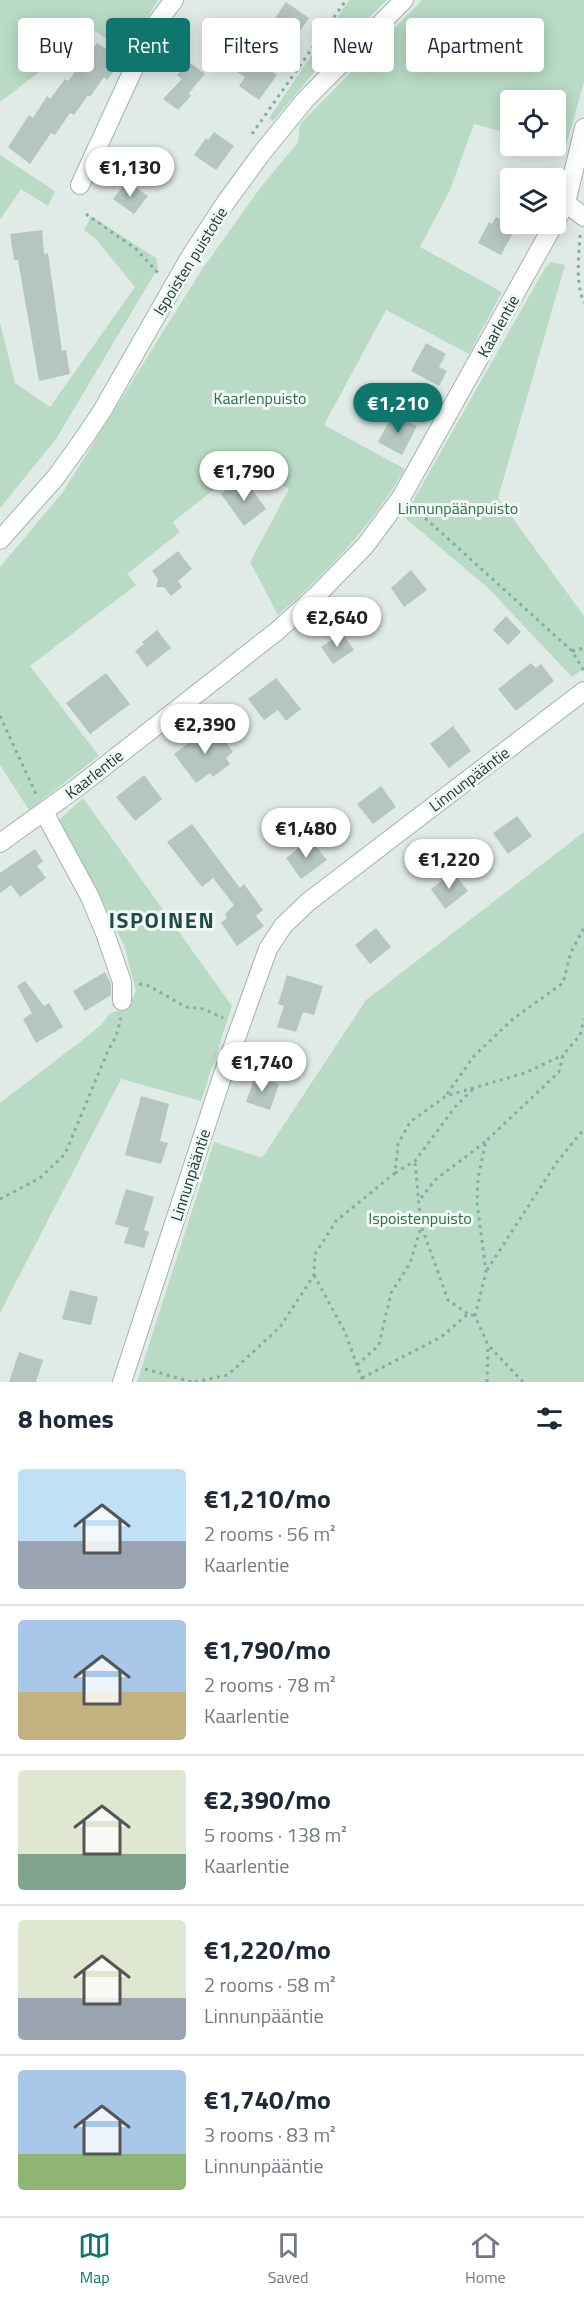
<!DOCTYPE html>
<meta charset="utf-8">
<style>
:root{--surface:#fff;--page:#f6f6f7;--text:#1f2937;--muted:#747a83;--line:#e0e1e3;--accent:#0f766e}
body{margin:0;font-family:"Titillium Web",sans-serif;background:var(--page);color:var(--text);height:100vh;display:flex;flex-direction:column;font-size:22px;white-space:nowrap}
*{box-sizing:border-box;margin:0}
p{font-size:20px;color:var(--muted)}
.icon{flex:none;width:33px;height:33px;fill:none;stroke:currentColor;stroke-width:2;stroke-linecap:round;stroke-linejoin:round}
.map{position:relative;height:1382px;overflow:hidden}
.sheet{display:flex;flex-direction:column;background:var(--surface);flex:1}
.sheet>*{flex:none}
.hud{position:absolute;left:18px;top:18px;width:549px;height:54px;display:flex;gap:12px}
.tools{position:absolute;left:500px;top:90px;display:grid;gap:12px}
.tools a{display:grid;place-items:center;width:66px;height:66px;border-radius:6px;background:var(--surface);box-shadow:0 3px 15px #0003;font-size:30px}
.price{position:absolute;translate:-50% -51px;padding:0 14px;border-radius:21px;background:#fff;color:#222;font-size:20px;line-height:39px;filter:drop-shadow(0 2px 3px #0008)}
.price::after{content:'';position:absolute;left:50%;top:36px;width:18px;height:14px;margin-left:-9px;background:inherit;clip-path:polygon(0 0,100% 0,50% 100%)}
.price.current{background:var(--accent);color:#fff}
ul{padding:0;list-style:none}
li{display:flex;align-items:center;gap:18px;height:150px;padding:0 18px}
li+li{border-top:2px solid var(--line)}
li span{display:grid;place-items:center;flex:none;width:168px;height:120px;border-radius:6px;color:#555}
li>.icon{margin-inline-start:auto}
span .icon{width:72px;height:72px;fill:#fffc;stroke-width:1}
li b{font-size:26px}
h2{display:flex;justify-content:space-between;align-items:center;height:72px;padding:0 18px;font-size:26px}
.chip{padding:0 21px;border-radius:6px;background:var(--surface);box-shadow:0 3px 15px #0003;font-size:21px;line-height:54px}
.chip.current{background:var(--accent);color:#fff}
.tabs{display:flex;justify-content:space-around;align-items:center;height:84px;border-top:2px solid var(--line);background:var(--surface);font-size:16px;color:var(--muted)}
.tabs a{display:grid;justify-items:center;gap:3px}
.tabs .current{color:var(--accent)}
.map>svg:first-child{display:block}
</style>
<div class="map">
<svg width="584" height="1382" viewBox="0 0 584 1382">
<rect width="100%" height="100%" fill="#e0ebe7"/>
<g fill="#b9dbc5">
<path d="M 0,0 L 158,0 L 143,24 L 128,54 L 94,30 L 0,102 Z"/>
<path d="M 349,0 L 387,0 L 322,63 L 273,121 L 269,118 Z"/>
<path d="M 422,0 L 584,0 L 584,82 L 565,150 L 550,146 L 555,146 L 555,100 L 510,100 L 510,134 L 474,124 L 450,190 L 420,247 L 502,292 L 469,354 L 386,310 L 324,425 L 405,469 C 372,525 327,573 278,615 L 250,562 L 289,489 L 245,465 L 173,522 L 180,532 L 127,574 L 136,585 L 30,666 L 99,756 L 29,810 L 0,765 L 0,567 L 63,492 L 201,271 L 258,191 L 298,142 L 300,124 Z"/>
<path d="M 0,155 L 55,191 L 48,206 L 21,189 L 0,220 Z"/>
<path d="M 91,216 L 156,258 L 158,268 L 56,439 L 0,508 L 0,323 L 15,383 L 50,407 L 135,287 L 95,238 L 84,230 Z"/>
<path d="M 551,262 L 565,265 L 498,498 L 584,616 L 584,668 L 572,677 L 488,588 L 404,517 L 545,268 Z"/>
<path d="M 83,798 L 232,1006 L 201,1101 L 121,1079 L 0,1313 L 0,1103 L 89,1035 L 102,1024 L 109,1014 L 128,1007 L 136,991 L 124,945 L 98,892 L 58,821 Z"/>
<path d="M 584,832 L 584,1382 L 137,1382 L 214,1142 L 262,1158 L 366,1000 Z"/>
</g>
<g fill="#b5c5c0">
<path d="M 286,2 L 309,18 L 271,71 L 277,75 L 259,100 L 239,86 L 245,77 L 234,70 L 243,56 L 254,64 L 272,40 L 264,34 Z"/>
<path d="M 97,43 L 122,59 L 107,80 L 104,77 L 90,97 L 88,95 L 74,115 L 70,113 L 55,135 L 51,133 L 30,164 L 8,147 L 29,115 L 33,118 L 47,96 L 50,99 L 65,79 L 68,81 Z"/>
<path d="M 189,62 L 205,74 L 189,93 L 191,96 L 178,110 L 163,99 L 182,79 L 177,75 Z"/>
<path d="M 214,132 L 234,146 L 216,170 L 194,155 L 206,138 L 208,140 Z"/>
<path d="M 127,181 L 148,196 L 134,214 L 113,199 Z"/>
<path d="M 496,217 L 516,227 L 501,255 L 478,243 L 489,222 L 492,224 Z"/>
<path d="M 42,230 L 44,254 L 48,253 L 62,351 L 66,350 L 70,374 L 39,381 L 18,260 L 14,260 L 10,234 Z"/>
<path d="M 426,343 L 446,354 L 439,367 L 447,371 L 439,386 L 411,371 Z"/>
<path d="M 393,414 L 417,426 L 402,455 L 378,442 Z"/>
<path d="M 244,478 L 266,509 L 244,526 L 221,494 Z"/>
<path d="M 178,551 L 192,569 L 178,581 L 182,587 L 171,596 L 164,587 L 156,587 L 158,579 L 152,571 Z"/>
<path d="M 411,570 L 427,590 L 404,607 L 391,588 Z"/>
<path d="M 506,616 L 521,632 L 508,645 L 493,630 Z"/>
<path d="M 157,630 L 171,648 L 147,667 L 135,651 L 144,644 L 142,642 Z"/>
<path d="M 342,633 L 354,650 L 333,664 L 321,647 Z"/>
<path d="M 531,663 L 536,668 L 541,664 L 554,681 L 516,711 L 498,689 Z"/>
<path d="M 106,673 L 130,704 L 90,734 L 66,703 Z"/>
<path d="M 276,678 L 301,709 L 286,721 L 278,710 L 264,720 L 248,699 Z"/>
<path d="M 213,725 L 233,752 L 226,758 L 230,764 L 213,777 L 210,773 L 196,783 L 174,754 Z"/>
<path d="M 453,726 L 471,751 L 449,768 L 430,744 Z"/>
<path d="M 144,775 L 162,799 L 135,821 L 116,797 Z"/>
<path d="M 381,786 L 396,807 L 373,824 L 357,804 Z"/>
<path d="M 517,816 L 532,836 L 508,854 L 493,833 Z"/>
<path d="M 192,824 L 240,888 L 244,884 L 263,910 L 256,916 L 264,926 L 237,946 L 221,923 L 227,918 L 225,914 L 234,905 L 213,878 L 202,887 L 167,842 Z"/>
<path d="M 310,839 L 327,860 L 301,879 L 286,858 Z"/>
<path d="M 35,849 L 43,861 L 37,866 L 46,878 L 20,897 L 11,885 L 0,893 L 0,873 Z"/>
<path d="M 453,872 L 468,891 L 445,909 L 431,889 Z"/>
<path d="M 376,928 L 391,947 L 370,964 L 355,945 Z"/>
<path d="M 105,972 L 111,984 L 111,995 L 85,1011 L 73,991 Z"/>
<path d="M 287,975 L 323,986 L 314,1015 L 303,1012 L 296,1032 L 277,1027 L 284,1006 L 278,1004 Z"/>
<path d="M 25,981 L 44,1006 L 49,1003 L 63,1027 L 36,1043 L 23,1019 L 32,1013 L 17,986 Z"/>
<path d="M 255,1076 L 279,1084 L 270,1110 L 246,1102 Z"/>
<path d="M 141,1096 L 169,1104 L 160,1141 L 168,1143 L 161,1164 L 125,1155 Z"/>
<path d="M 126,1189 L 154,1197 L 144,1230 L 149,1232 L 144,1248 L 124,1243 L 129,1228 L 115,1224 Z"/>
<path d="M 70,1290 L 98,1297 L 91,1325 L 62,1319 Z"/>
<path d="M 19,1352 L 43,1360 L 36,1382 L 9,1382 Z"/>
</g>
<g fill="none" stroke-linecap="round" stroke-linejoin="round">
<defs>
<g id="minor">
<path d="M 80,185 L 152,29 L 174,0"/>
<path d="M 566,203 L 584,217"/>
<path d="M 555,222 L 566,203 L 584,128"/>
<path d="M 44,812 L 90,897 L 105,933 L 122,982 L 122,1001"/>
<path d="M 0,843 L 78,787 L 277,631 L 315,597 L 365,546 L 402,496 L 554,224"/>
<path d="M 122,1382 L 222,1077 L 268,949 L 283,926 L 308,902 L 584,691"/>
</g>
<path id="secondary" d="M 0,540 L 56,477 L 84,438 L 102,411 L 190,257 L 226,202 L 261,154 L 305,100 L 404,0"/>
</defs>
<use href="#minor" stroke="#a3b2ae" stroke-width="20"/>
<use href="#secondary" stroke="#9fb6b0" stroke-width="20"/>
<g stroke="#81aea4" stroke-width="3" stroke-dasharray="3 4.5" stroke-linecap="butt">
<path d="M 252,134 L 346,0"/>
<path d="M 86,214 L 136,249 L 159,274"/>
<path d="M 580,235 C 579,257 575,281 584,303"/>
<path d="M 414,508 L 572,651 L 584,671"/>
<path d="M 572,651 L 584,648"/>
<path d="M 0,716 L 36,794"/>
<path d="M 139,984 L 149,986 L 186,1007 L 204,1009 L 223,1018"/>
<path d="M 447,1094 L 474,1056 L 514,1018 L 563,983 L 571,952 L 584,928"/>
<path d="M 395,1173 L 415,1161 L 455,1107 L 474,1088"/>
<path d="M 421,1198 L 435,1180 L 485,1142"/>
<path d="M 0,1199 L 40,1178 L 65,1154 L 107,1053 L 116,1036 L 121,1018"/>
<path d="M 422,1228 L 448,1300 L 468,1314"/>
<path d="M 487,1270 L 557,1162 L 584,1129"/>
<path d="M 314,1275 L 345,1332 L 363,1382"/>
<path d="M 357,1365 L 379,1345 L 391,1293 L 410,1263 L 421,1227 L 415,1161"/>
<path d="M 145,1369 L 192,1382"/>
<path d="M 362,1378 L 441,1337 L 468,1314 L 475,1316"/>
<path d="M 195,1382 L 228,1375 L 280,1327 L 314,1275 L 315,1254 L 336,1221 L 395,1173 L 398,1144 L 410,1122 L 446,1096 L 525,1073 L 563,1055"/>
<path d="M 487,1382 L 488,1345"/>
<path d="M 523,1382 L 488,1345 L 475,1316 L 486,1272 L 477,1202 L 478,1178 L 486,1141 L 559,1072 L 563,1055 L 580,1035 L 584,1019"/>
</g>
<use href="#minor" stroke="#fff" stroke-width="18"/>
<use href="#secondary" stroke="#fff" stroke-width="18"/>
</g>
<g text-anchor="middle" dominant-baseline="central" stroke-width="6" stroke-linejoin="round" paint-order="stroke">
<g font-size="16" fill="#213a36" stroke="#f0f7f4">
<text transform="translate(190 261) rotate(-58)">Ispoisten puistotie</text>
<text transform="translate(498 326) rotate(-61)">Kaarlentie</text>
<text transform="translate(94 774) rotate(-38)">Kaarlentie</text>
<text transform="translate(469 779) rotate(-37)">Linnunpääntie</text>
<text transform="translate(190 1175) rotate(-72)">Linnunpääntie</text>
</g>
<g font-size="16" fill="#2c704d" stroke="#f0f7f4">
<text x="260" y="398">Kaarlenpuisto</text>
<text x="458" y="508">Linnunpäänpuisto</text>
<text x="420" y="1218">Ispoistenpuisto</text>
</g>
<g font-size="22" font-weight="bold" letter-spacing="1.5" fill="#1e4c45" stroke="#f0f7f4">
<text x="162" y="920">ISPOINEN</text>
</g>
</g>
</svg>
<div class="tools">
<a><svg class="icon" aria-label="locate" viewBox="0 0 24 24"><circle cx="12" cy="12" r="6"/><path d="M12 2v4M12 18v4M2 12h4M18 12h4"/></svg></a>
<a><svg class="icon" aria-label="layers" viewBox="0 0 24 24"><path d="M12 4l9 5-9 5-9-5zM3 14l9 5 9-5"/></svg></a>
</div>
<b class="price" style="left:130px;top:198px">€1,130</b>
<b class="price current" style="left:398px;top:434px">€1,210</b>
<b class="price" style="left:244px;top:502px">€1,790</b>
<b class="price" style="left:337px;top:648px">€2,640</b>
<b class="price" style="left:205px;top:755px">€2,390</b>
<b class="price" style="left:306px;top:859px">€1,480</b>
<b class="price" style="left:449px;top:890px">€1,220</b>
<b class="price" style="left:262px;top:1093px">€1,740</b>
<div class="hud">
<a class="chip">Buy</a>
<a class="chip current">Rent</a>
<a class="chip">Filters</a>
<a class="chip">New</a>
<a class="chip">Apartment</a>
</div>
</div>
<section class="sheet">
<h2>8 homes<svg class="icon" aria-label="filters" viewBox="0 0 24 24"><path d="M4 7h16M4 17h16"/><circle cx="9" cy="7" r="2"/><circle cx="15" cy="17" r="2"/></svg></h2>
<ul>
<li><span style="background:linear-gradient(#bfe0f5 60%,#9aa5b1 0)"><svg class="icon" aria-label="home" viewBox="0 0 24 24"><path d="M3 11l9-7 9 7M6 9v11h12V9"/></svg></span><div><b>€1,210/mo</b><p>2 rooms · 56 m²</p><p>Kaarlentie</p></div></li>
<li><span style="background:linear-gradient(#a9c7e8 60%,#c2b280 0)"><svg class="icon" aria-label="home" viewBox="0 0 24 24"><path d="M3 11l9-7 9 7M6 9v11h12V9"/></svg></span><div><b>€1,790/mo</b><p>2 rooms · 78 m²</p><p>Kaarlentie</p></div></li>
<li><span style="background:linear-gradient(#dfe7d0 70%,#7fa58c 0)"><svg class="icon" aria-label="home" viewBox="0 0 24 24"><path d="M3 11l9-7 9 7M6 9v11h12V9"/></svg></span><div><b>€2,390/mo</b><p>5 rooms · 138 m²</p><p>Kaarlentie</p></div></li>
<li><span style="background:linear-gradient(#dfe7d0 65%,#9aa5b1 0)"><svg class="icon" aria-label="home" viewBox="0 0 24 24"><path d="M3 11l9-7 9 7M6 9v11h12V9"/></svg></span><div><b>€1,220/mo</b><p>2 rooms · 58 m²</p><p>Linnunpääntie</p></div></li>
<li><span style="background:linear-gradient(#a9c7e8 70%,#8fb573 0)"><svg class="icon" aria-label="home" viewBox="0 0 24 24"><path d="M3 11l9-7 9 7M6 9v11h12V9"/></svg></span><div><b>€1,740/mo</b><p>3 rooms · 83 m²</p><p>Linnunpääntie</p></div></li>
</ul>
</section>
<nav class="tabs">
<a class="current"><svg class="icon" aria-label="map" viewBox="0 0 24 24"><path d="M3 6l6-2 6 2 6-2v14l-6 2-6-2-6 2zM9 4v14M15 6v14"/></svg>Map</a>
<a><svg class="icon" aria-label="saved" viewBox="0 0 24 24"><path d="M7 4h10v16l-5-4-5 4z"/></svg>Saved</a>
<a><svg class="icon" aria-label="home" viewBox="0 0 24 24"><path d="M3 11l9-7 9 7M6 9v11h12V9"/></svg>Home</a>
</nav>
